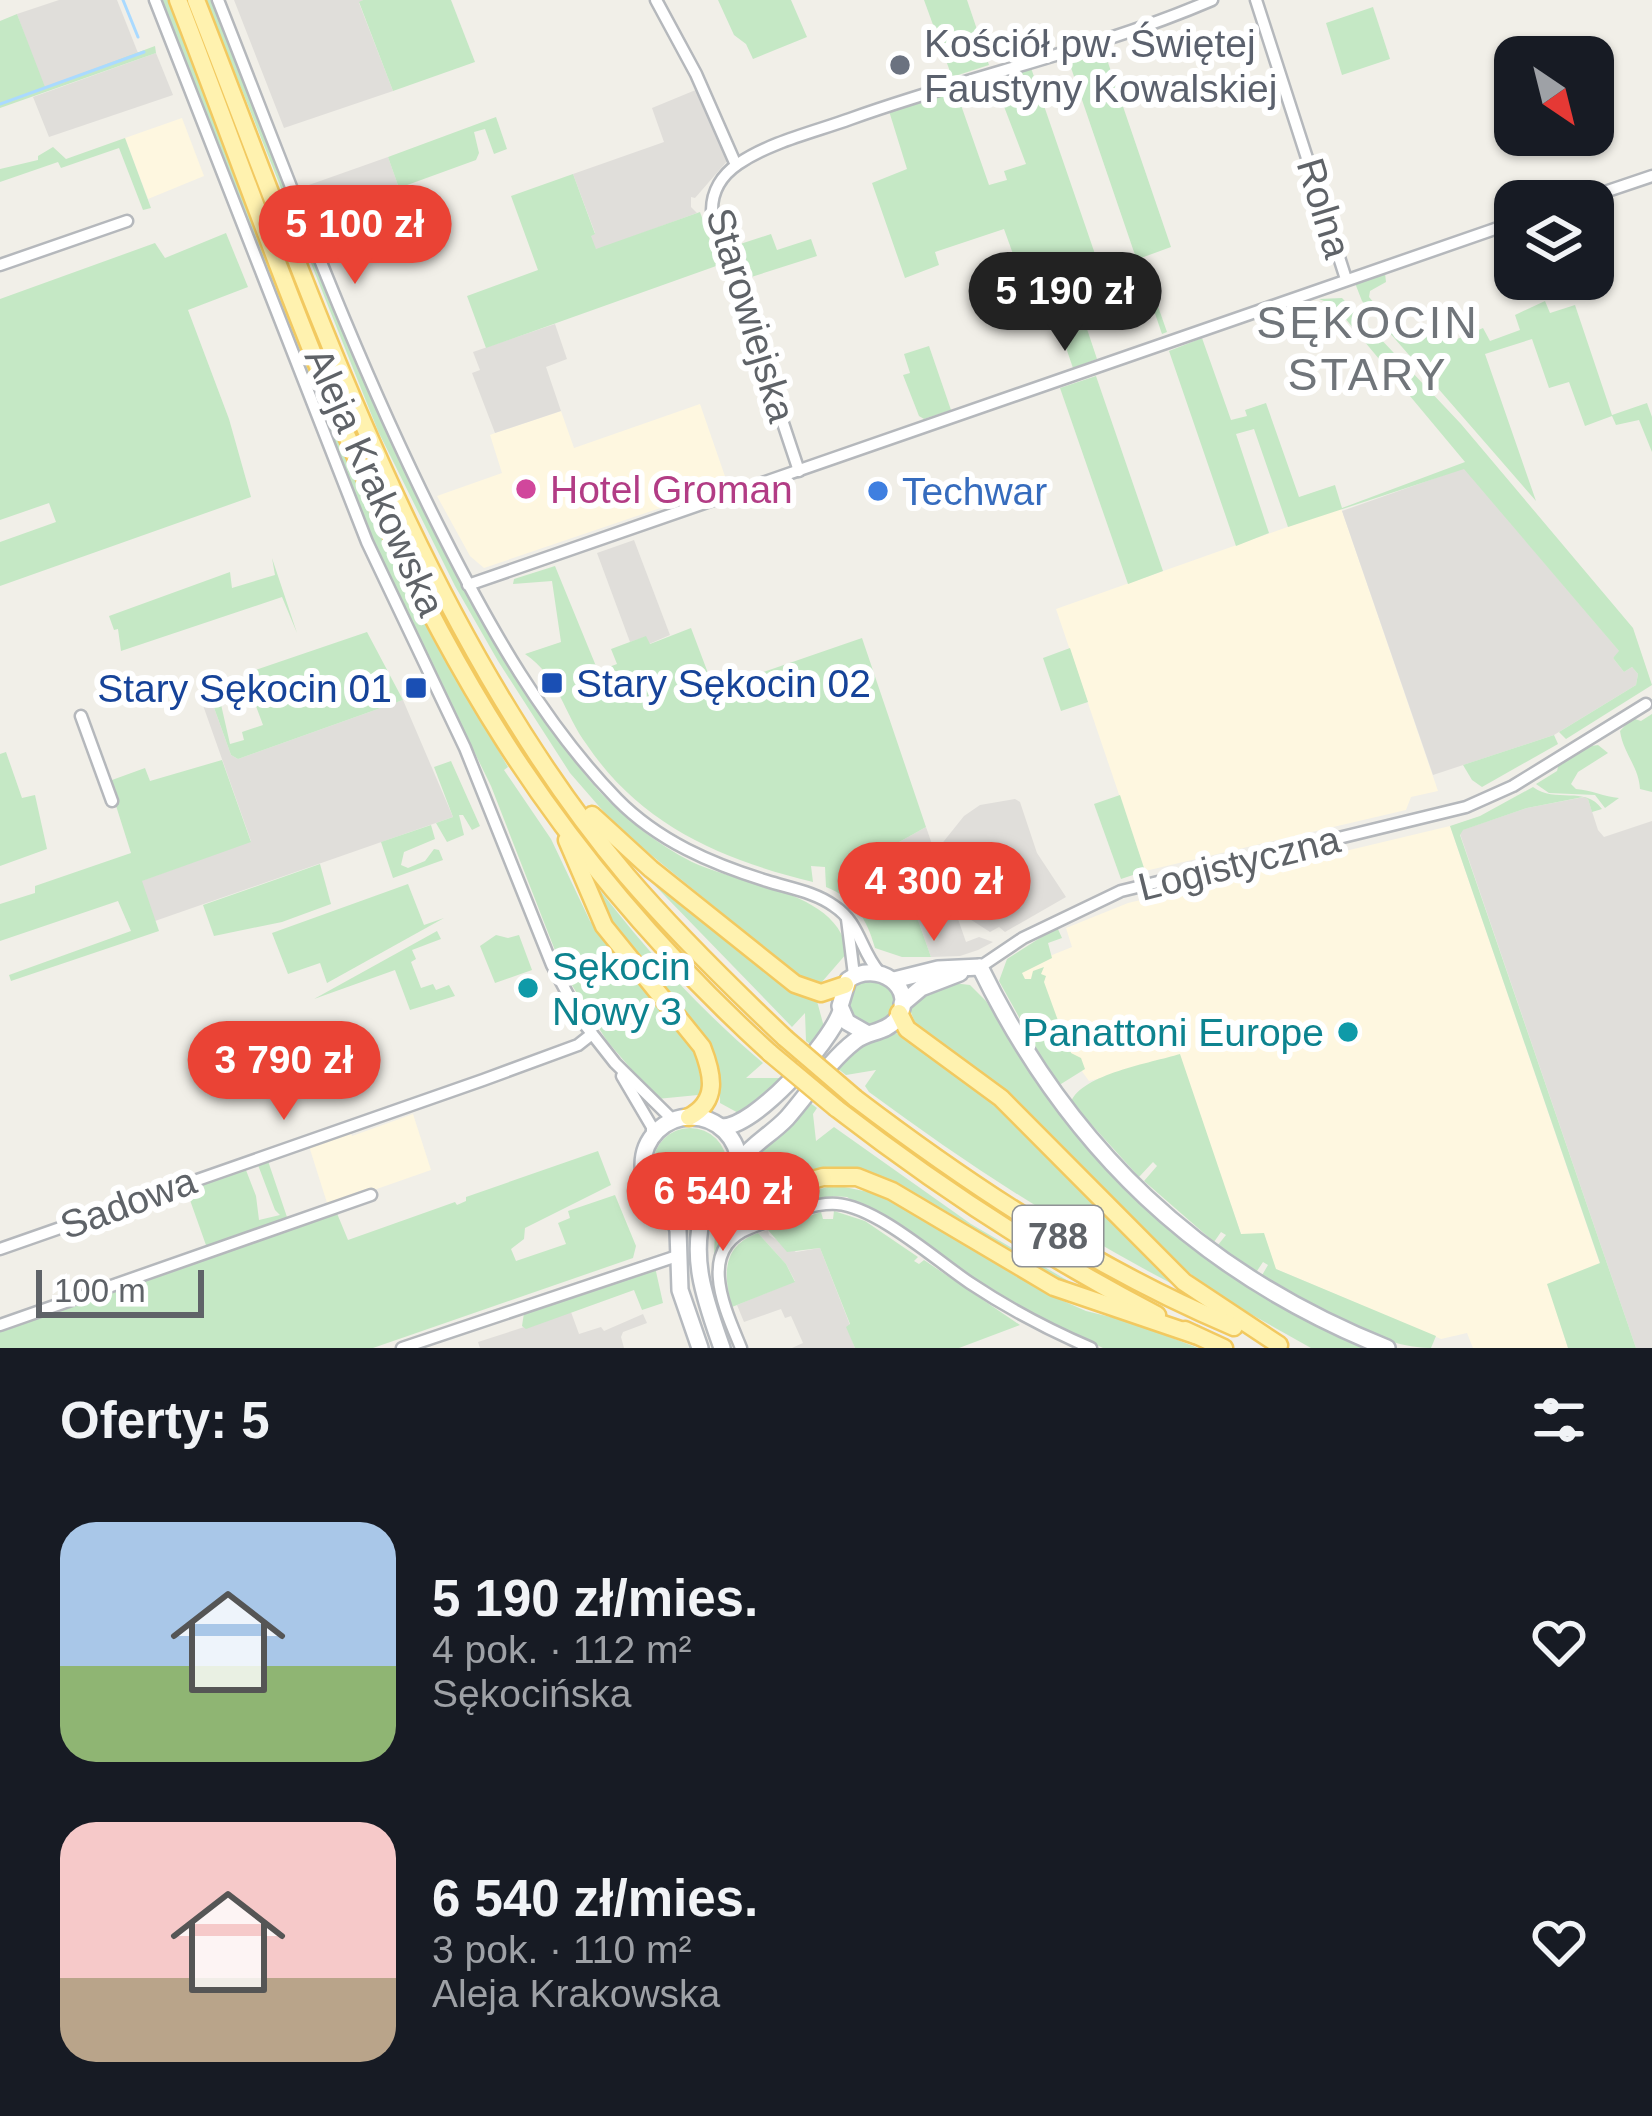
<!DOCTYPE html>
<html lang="pl">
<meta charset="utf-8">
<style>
:root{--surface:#171b24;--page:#20242c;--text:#f1f3f6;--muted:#9ea1a6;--accent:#ea4335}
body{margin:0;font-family:Helvetica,sans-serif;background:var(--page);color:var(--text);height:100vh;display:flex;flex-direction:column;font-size:45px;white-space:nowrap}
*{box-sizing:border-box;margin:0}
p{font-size:39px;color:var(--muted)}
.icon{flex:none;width:66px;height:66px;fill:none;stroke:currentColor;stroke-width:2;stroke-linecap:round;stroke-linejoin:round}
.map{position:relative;height:1348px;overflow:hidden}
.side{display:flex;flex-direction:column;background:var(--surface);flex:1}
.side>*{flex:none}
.needle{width:78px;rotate:145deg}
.fabs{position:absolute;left:1494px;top:36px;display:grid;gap:24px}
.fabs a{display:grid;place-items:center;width:120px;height:120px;border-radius:24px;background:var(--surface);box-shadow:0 3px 9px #0004;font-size:60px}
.scale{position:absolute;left:36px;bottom:30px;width:168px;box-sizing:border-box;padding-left:12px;border:6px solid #5f6368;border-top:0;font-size:33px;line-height:42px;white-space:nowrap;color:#5f6368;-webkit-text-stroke:9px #fff;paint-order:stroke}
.price{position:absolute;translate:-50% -102px;padding:0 27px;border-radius:42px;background:var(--accent);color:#fff;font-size:39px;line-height:78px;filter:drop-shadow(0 3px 6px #0008)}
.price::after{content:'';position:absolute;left:50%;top:72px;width:36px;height:27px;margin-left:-18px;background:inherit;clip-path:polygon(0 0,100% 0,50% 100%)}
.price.active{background:#222;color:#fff}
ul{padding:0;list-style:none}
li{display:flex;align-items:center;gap:36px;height:300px;padding:0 60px}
li span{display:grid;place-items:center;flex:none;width:336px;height:240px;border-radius:36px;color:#555}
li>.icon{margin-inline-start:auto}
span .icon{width:144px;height:144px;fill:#fffc;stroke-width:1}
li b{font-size:51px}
h2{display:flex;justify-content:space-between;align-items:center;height:144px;padding:0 60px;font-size:51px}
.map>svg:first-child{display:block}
</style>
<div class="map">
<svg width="1652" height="1348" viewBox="0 0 1652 1348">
<rect width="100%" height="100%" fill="#f1efe8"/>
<g fill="#fef7e0">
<path d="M 182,118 L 204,176 L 148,199 L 125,138 Z"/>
<path d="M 700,404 L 728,485 L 484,568 L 470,556 L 437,496 L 502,473 L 490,435 L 495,433 L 561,411 L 574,448 Z"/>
<path d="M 1341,508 L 1438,791 L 1411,797 L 1406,810 L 1145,871 L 1056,609 Z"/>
<path d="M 1450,826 L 1600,1264 L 1548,1284 L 1568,1348 L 1473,1348 L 1467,1333 L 1441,1339 L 1276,1269 L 1241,1234 L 1231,1205 L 1110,1076 L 1089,1081 L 1010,972 L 1072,947 L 1066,928 L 1128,903 Z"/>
<path d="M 413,1114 L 431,1170 L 328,1206 L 308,1143 L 350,1132 L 352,1136 Z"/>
</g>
<g fill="#e0deda">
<path d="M 59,0 L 117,0 L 138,53 L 44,88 L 17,14 Z"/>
<path d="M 234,0 L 363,0 L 359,3 L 393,91 L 284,128 Z"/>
<path d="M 156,53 L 173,95 L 49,137 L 33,97 Z"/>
<path d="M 698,89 L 728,160 L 695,198 L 691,197 L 691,207 L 697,213 L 596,250 L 590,236 L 595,233 L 573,174 L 664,142 L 652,108 Z"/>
<path d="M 388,157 L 399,188 L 319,217 L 306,186 Z"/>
<path d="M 400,194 L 413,231 L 335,258 L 322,226 L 328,220 Z"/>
<path d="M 555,324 L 567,359 L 546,367 L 561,411 L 495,433 L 472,373 L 480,370 L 473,352 Z"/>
<path d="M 1464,468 L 1620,652 L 1613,658 L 1624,672 L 1632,667 L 1638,674 L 1636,685 L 1554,735 L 1433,775 L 1342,511 Z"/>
<path d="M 634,540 L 670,635 L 649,644 L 645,637 L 630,642 L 597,553 Z"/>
<path d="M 208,691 L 231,755 L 238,759 L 403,700 L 453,817 L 155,921 L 141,881 L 251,841 L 199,694 Z"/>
<path d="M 1584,797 L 1588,799 L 1598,830 L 1604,837 L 1652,821 L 1652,1348 L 1636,1348 L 1460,834 L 1462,830 L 1527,808 Z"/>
<path d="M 1015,799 L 1020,802 L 1037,853 L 1066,897 L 1005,932 L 999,927 L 990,932 L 962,914 L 940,846 L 964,816 L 980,805 Z"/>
<path d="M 926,827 L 966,942 L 979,937 L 993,942 L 978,950 L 960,956 L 931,957 L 892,846 Z"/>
<path d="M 768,1230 L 769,1235 L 796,1252 L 820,1248 L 850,1325 L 847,1327 L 855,1348 L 792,1348 L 803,1343 L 791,1316 L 785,1318 L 781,1309 L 744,1322 L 737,1305 L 795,1281 L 786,1264 L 758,1233 Z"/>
<path d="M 571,1312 L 579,1334 L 601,1327 L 604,1331 L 643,1314 L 647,1323 L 623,1332 L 621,1337 L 624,1348 L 480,1348 L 478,1342 Z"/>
</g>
<g fill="#c5e8c5">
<path d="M 160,0 L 171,0 L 378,519 L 431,636 L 508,767 L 504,770 L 551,839 L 590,921 L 690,1045 L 698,1061 L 702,1090 L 698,1095 L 657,1099 L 607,1041 L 563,971 L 491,786 L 376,551 Z"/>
<path d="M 206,0 L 211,0 C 305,230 383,469 520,678 C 545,716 568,756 598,790 C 625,819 657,844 692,862 C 739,885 840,890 847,953 L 821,983 L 812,983 L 795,973 L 617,827 L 570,773 L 498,661 L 455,586 L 378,431 Z"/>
<path d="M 363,0 L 451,0 L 475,62 L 393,91 L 359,2 Z"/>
<path d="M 718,0 L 791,0 L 807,37 L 753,59 L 746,44 L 734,35 Z"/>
<path d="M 924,0 L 967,0 L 989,65 L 952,77 Z"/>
<path d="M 1373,7 L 1390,59 L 1342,75 L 1326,23 Z"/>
<path d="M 17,14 L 45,87 L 155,46 L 156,53 L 0,108 L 0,21 Z"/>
<path d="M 1102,45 L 1171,247 L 1141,258 L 1167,332 L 1162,334 L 1067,56 L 1077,61 L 1085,59 L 1088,49 Z"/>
<path d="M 1030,65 L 1117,318 L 1087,329 L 1097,359 L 1073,368 L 1053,310 L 1035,315 L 1004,229 L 935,252 L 939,265 L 905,278 L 872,183 L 907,169 L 889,111 L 955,88 L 989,185 L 1007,180 L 1004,171 L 1026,164 L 995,83 L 1003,80 L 1002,73 Z"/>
<path d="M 496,117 L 507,149 L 494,154 L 485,129 L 474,132 L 479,153 L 476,160 L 399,188 L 388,157 Z"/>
<path d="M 125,138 L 151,208 L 143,210 L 119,148 L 61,168 L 58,162 L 0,182 L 0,169 L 38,160 L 38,156 L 53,147 L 66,159 Z"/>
<path d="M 573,174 L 595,234 L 591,236 L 596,249 L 700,212 L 719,265 L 486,348 L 467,296 L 538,270 L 511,196 Z"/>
<path d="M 226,233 L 248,287 L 188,310 L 229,419 L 251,497 L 0,586 L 0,542 L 56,522 L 49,503 L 0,520 L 0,299 L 155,243 L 165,258 Z"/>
<path d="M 771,234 L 777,250 L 811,239 L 817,256 L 742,280 L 731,247 Z"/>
<path d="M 1385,273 L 1386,282 L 1370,291 L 1369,297 L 1407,341 L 1419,339 L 1444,326 L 1450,342 L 1483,328 L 1490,341 L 1520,330 L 1515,315 L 1545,301 L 1550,313 L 1575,305 L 1612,415 L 1647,403 L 1652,417 L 1652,452 L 1639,420 L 1616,425 L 1612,416 L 1585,426 L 1569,382 L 1549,388 L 1532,339 L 1485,354 L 1536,501 L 1362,301 L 1355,283 Z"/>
<path d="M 1342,298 L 1461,424 L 1633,628 L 1652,685 L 1566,739 L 1559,732 L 1636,685 L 1638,674 L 1632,667 L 1624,672 L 1613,658 L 1619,651 L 1464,469 L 1288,527 L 1254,429 L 1236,434 L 1269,533 L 1236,546 L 1169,351 L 1202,338 L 1231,420 L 1247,416 L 1245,410 L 1266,403 L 1299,497 L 1335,485 L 1342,508 L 1465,462 L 1334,305 L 1319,299 Z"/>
<path d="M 929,346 L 951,410 L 924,419 L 919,416 L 903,375 L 910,373 L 904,354 Z"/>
<path d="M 1096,376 L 1163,571 L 1128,584 L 1060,388 Z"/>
<path d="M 272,558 L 297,633 L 282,597 L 121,651 L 118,629 L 114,630 L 109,616 L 230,572 L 232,588 L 275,575 Z"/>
<path d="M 555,566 L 598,671 L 617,664 L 611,649 L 646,636 L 650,644 L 691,628 L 714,689 L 862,638 L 926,827 L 892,846 L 931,957 L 902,957 L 875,948 C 867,919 854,898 826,887 L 825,867 L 811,866 L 813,882 C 722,860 641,825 587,745 C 564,714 559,677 525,654 L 561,642 L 552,581 L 513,584 L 514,579 Z"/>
<path d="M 367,632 L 403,700 L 238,759 L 231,755 L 212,702 L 220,700 L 230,744 L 244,740 L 242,732 L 263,725 L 244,674 Z"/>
<path d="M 1070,648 L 1088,702 L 1061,711 L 1043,658 Z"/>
<path d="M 1652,714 L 1652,792 L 1640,789 C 1639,767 1623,753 1620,731 L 1632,718 L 1641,721 Z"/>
<path d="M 1554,735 L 1558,744 L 1482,787 L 1472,780 L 1463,765 Z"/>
<path d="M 1598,745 L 1608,753 L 1578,772 L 1571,784 L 1576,789 C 1592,790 1604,797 1619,798 L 1605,808 L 1595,795 L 1549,793 L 1536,784 L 1557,771 L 1559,763 L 1584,747 Z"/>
<path d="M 6,752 L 22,798 L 35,795 L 47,849 L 0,866 L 0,754 Z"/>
<path d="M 222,760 L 251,842 L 142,881 L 159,931 L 11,981 L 9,975 L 131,931 L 118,901 L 0,941 L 0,904 L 35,893 L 35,886 L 131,853 L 111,790 L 112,780 L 145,768 L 150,781 Z"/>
<path d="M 451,761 L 480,826 L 472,830 L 463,815 L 459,815 L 464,835 L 447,842 L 436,823 L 453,817 L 434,767 Z"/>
<path d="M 1533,787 C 1555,804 1585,785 1602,809 L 1592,812 L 1588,799 L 1583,797 L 1527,808 L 1463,830 L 1460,835 L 1636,1348 L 1568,1348 L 1547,1284 L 1600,1263 L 1450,826 L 1480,816 Z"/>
<path d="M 1120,795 L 1145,871 L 1121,879 L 1094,804 Z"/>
<path d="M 431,825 L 435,839 L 404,852 L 401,865 L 408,868 L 425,861 L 434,849 L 439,850 L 443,860 L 393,878 L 381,842 Z"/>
<path d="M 320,864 L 331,904 L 282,922 L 214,936 L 203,905 Z"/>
<path d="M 634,864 L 794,993 L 817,1001 L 824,1027 L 810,1044 L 806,1041 L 805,1013 L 792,1027 Z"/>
<path d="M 590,877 C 641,945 698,1008 763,1063 L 746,1078 L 781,1078 L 742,1115 L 720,1103 C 722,1033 667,994 626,944 C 610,924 601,900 590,877 Z"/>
<path d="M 408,884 L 424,925 L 444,918 L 327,983 L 320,963 L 288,974 L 272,933 Z"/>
<path d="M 1057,927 L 1062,938 L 1048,943 L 1052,958 L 1022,973 L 1025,979 L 1031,979 L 1033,971 L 1044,967 L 1041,974 L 1046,976 L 1044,982 L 1060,1026 L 1065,1025 L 1071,1053 L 1081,1058 L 1085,1069 L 1061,1084 L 1055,1082 L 999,981 L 1007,959 Z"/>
<path d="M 437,931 L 441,939 L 412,950 L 416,959 L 411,962 L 421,988 L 433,984 L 436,990 L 449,985 L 455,996 L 410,1010 L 395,970 L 314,999 Z"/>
<path d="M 496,935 L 508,938 L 519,935 L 532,970 L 495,983 L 480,946 Z"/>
<circle cx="872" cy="1003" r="23"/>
<path d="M 953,983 L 970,985 L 986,1001 L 1054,1108 L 1125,1187 L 1229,1274 L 1262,1296 L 1370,1348 L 1311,1348 L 1213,1293 L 1149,1238 L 1005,1089 L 916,1025 L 910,1010 L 919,995 Z"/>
<path d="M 897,1033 L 997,1104 L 1180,1288 C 1070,1231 969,1166 869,1092 L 865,1086 L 876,1070 L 846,1075 L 837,1068 L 859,1046 Z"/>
<path d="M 1180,1054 L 1241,1234 L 1264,1233 L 1276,1269 L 1436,1336 L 1431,1348 C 1376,1348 1309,1303 1261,1277 L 1268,1265 L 1263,1262 L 1255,1274 L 1218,1245 L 1226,1235 L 1221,1232 L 1214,1242 L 1144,1181 L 1157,1166 L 1153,1162 L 1139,1177 L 1071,1102 C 1082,1074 1151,1063 1180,1054 Z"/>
<path d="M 809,1102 L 817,1108 L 813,1114 L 816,1141 L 834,1127 L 971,1224 L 1094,1296 L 1059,1282 L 873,1174 L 832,1167 L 779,1182 L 762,1182 L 763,1148 Z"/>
<circle cx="690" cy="1165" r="37"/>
<path d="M 598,1151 L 611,1185 L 525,1228 L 524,1239 L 511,1249 L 516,1261 L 566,1244 L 558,1223 L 570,1218 L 568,1211 L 615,1195 L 636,1246 L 633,1258 L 373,1348 L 0,1348 L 0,1329 L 336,1211 L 348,1240 L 455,1202 L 457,1205 L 466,1201 L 466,1197 Z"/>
<path d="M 267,1158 L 288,1220 L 207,1248 L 185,1186 L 244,1165 L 256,1196 L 259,1220 L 280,1215 L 275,1210 L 258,1165 Z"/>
<path d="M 835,1185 L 878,1194 L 1043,1292 L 1086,1311 L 1131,1322 L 1198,1348 L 1103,1348 L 1012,1305 L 847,1197 C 820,1193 751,1213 730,1232 C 722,1238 719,1247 714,1255 L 715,1231 L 754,1201 L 787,1198 Z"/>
<path d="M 834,1211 L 865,1221 L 918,1257 L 914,1261 L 919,1264 L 924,1260 L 1020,1325 L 959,1348 L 855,1348 L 846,1327 L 850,1324 L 820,1248 L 787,1252 L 768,1230 L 821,1212 L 823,1219 L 833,1219 Z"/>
<path d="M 758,1233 L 786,1264 L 795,1282 L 732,1307 C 723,1274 722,1246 758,1233 Z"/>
<path d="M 655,1267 L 663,1303 L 642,1310 L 634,1290 L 526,1329 L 522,1326 L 524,1313 Z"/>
</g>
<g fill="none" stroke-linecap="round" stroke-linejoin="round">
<g stroke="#aadaff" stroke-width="3">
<path d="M 123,0 L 138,37"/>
<path d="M 0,104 L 144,52"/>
</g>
<defs>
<g id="street">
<path d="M 155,0 L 367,542 L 465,748 L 552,965 L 582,1021 L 615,1063 L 674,1121"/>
<path d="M 218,0 C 289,180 355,362 443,535 C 490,628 544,724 617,799 C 658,841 712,864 767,881 C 789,888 815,892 834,906 C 860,923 860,950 879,972"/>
<path d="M 656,0 L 696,74 L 736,165"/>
<path d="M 1256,0 L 1346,279"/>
<path d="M 1578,201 L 1652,176"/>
<path d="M 0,265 L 127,221"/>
<path d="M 799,471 L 712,210 C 712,191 722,175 738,164 C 770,142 814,132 850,119 C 969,76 1096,50 1212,0"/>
<path d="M 468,585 L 1515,222"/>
<path d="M 81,716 L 112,801"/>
<path d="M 847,919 L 854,975"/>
<path d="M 980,967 L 1023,938 L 1121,891 L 1466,807 L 1513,786 L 1646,704"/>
<path d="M 622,1076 L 652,1127 L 652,1137"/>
<path d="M 0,1249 L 483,1080 L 578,1045 L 592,1034"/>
<path d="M 0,1325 L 371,1195"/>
<path d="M 402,1348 L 677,1256"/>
<path d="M 741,1348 C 726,1311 695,1249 750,1228 C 774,1219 811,1202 837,1204 C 877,1207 937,1261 970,1283 C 1009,1309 1049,1330 1091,1348"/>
</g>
<g id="secondary">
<path d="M 980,967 C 1068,1148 1199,1273 1387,1348"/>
<path d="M 894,980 L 938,969 L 980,967"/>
<path d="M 902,1004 L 921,988 L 960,973"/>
<circle cx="691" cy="1165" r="48"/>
<path d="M 721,1127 C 755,1128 830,1043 841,1011"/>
<path d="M 739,1162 C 752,1144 772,1134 787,1118 C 809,1093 829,1061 855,1041 C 868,1031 885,1033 896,1020 C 920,987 876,959 848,980 L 840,1006 L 847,1022 L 868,1034"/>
<path d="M 671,1210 L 678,1230 L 680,1290 L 700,1348"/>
<path d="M 704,1210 C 689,1259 706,1302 722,1348"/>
</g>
<g id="primary">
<path d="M 178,0 C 275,250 359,514 505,742 C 578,856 669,961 770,1053"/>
<path d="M 196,0 C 311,293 422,633 627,876 C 676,933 730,986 785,1038"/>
<path d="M 592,815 L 651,869 L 795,984 L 821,993 L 845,985"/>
<path d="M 567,840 L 604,926 L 702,1047 C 713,1075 719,1101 689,1117"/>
<path d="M 899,1013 L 907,1029 L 1001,1098 L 1184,1282 L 1279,1345"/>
<path d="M 855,1098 C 972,1187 1098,1270 1234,1327"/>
<path d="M 836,1108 C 937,1186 1043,1256 1157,1315"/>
<path d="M 725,1197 L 745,1191 L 776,1190 L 823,1177 L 857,1177 L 892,1191 L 1054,1287 L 1195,1335"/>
<path d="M 1185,1330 L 1224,1348"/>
</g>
</defs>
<use href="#street" stroke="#b5b8bc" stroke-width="15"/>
<use href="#secondary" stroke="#b6babf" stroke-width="20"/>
<use href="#primary" stroke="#f2c960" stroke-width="21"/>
<use href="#street" stroke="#fff" stroke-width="10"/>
<use href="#secondary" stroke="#fff" stroke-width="15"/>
<use href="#primary" stroke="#fff2af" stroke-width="16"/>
<defs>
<g id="primary-bridge">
<path d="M 785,1038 L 855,1098"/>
<path d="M 770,1053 L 836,1108"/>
</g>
</defs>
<use href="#primary-bridge" stroke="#f2c960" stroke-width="21" stroke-linecap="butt"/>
<use href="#primary-bridge" stroke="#fff2af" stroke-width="16"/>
</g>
<circle fill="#6b7280" stroke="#fff" stroke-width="4.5" cx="900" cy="65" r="12"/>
<circle fill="#d1479c" stroke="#fff" stroke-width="4.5" cx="526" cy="489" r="12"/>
<circle fill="#3f7fe0" stroke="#fff" stroke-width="4.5" cx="878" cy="491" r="12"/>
<g fill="#1a4fb4" stroke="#fff" stroke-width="4.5">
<rect x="540" y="671" width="24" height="24" rx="6"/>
<rect x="404" y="676" width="24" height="24" rx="6"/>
</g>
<g fill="#0f9aa8" stroke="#fff" stroke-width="4.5">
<circle cx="528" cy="988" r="12"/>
<circle cx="1348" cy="1032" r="12"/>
</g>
<g text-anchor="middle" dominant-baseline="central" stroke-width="12" stroke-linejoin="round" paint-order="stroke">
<rect fill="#fff" stroke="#8f9295" stroke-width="3" x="1013" y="1206" width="90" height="60" rx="9"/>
<g font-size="36" font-weight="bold" fill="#5f6368">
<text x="1058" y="1236">788</text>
</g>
<g font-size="39" fill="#5b616d" stroke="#fff" text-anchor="start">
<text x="924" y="43">Kościół pw. Świętej<tspan x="924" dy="45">Faustyny Kowalskiej</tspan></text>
</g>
<g font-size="39" fill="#5f6368" stroke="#fff">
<text transform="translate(1324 208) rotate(73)">Rolna</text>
<text transform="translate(751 315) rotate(73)">Starowiejska</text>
<text transform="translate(375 482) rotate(66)">Aleja Krakowska</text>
<text transform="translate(1239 863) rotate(-14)">Logistyczna</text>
<text transform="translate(128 1203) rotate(-20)">Sadowa</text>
</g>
<g font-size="39" fill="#b23c85" stroke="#fff" text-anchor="start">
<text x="550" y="489">Hotel Groman</text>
</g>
<g font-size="39" fill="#366cbe" stroke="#fff" text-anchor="start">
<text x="902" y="491">Techwar</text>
</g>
<g font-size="39" fill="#164399" stroke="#fff" text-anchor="start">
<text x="576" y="683">Stary Sękocin 02</text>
<text x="392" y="688" text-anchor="end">Stary Sękocin 01</text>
</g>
<g font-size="39" fill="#0d838f" stroke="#fff" text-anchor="start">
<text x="552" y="966">Sękocin<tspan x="552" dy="45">Nowy 3</tspan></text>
<text x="1324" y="1032" text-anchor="end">Panattoni Europe</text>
</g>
<g font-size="45" letter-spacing="3" fill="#70757a" stroke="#fff">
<text x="1368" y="322">SĘKOCIN<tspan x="1368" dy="52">STARY</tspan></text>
</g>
</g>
</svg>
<div class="fabs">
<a><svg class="needle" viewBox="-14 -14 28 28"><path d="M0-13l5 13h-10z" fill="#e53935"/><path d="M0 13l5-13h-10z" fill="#9ea1a6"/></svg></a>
<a><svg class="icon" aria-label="layers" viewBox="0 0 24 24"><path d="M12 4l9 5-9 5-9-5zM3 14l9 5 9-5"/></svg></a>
</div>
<div class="scale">100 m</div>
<b class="price" style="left:355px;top:287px">5 100 zł</b>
<b class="price active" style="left:1065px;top:354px">5 190 zł</b>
<b class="price" style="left:934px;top:944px">4 300 zł</b>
<b class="price" style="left:284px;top:1123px">3 790 zł</b>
<b class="price" style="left:723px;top:1254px">6 540 zł</b>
</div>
<section class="side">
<h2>Oferty: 5<svg class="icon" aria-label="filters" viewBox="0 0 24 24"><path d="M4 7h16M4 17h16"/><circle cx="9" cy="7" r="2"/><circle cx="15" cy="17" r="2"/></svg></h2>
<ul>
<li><span style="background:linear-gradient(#a9c7e8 60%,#8fb573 0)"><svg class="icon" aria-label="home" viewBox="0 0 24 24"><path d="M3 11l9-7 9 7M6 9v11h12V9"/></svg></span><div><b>5 190 zł/mies.</b><p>4 pok. · 112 m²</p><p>Sękocińska</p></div><svg class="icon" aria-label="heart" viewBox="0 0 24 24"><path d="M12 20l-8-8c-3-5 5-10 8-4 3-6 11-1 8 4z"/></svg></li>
<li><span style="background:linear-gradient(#f6c9c9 65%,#b9a48a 0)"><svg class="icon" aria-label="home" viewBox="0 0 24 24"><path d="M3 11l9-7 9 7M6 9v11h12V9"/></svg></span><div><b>6 540 zł/mies.</b><p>3 pok. · 110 m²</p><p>Aleja Krakowska</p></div><svg class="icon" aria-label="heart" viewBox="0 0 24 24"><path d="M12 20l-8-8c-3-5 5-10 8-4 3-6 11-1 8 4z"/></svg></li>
</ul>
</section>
